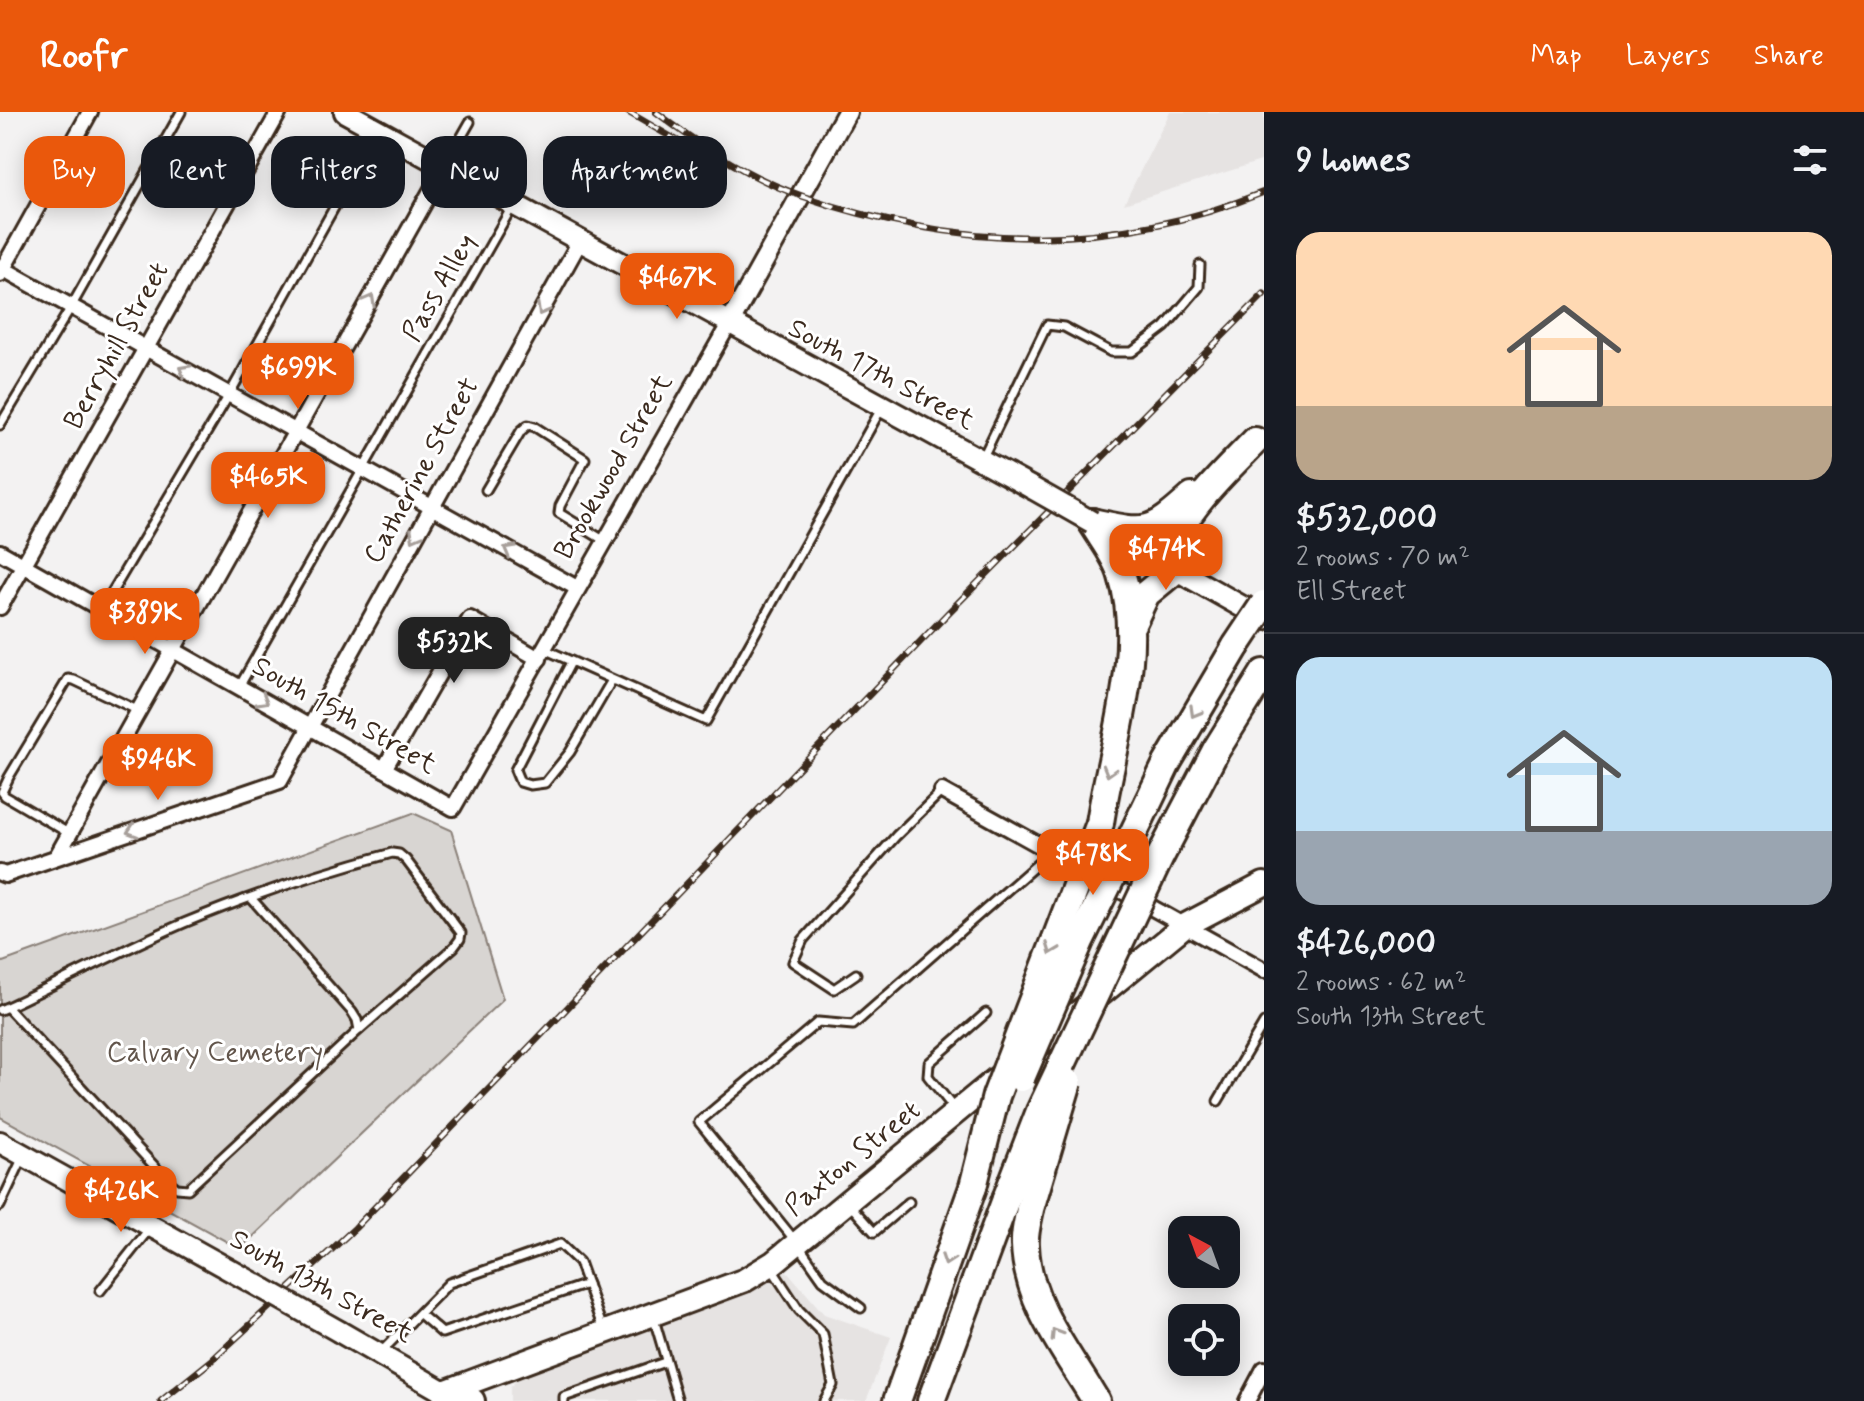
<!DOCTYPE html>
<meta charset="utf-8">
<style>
:root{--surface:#171b24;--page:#242831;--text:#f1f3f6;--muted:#9ea1a6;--line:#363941;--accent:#ea580c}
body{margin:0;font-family:Mynerve,sans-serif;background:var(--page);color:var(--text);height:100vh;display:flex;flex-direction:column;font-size:30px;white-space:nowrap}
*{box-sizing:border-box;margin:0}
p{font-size:26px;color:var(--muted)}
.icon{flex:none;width:44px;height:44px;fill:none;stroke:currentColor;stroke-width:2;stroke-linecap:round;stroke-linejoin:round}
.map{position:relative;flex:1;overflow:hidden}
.details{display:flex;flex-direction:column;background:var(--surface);width:600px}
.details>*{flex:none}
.hud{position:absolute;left:24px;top:24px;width:760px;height:72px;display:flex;gap:16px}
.needle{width:52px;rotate:319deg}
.buttons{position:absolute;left:1168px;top:1104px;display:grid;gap:16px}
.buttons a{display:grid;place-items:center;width:72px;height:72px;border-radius:16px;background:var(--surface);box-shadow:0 4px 20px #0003;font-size:40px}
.price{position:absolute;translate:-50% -68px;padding:0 18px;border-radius:16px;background:var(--accent);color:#fff;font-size:26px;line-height:52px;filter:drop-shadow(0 2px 4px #0008)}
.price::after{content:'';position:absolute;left:50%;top:48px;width:24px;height:18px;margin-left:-12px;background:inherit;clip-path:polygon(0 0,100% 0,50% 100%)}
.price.selected{background:#222;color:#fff}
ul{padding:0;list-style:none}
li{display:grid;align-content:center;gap:16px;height:424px;padding:0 32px}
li+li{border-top:2px solid var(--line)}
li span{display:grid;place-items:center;height:248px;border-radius:24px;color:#555}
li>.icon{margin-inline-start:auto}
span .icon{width:144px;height:144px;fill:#fffc;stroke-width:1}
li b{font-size:34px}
h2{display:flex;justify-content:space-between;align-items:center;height:96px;padding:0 32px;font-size:34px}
.tag{padding:0 28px;border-radius:24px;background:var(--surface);box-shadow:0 4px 20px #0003;font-size:28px;line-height:72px}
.tag.selected{background:var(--accent);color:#fff}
header{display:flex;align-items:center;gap:48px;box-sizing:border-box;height:112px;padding:0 40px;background:var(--accent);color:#fff}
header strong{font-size:38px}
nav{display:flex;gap:44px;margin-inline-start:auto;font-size:28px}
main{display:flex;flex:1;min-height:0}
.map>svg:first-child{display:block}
</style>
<header>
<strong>Roofr</strong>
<nav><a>Map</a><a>Layers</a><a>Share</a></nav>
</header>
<main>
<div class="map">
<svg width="1264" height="1289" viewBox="0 0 1264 1289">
<rect width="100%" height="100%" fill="#f3f2f2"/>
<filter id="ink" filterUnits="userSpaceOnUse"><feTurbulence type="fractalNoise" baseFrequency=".0125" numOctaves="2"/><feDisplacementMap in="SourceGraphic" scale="16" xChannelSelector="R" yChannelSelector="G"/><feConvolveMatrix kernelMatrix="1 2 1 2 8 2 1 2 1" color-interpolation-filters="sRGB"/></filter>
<g filter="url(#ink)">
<g fill="#e6e3e2">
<path d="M 1170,0 L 1264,0 L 1264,48 L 1124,92 Z"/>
<path d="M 787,1159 L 824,1202 L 891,1225 L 866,1289 L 510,1289 L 510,1276 L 516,1268 Z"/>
</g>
<path fill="#d8d5d2" stroke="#8a8078" stroke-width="2" d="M 413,701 L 451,718 L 503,887 L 240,1137 L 0,1005 L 0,851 Z"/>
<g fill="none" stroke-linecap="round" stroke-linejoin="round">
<defs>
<g id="service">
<path d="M 446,52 L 470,10"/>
<path d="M 0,313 L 71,195 L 181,0"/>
<path d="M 982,347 L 1047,213 L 1064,215 L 1111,240 L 1132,240 L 1165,215 L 1199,175 L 1200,153"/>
<path d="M 486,378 L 521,319 L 528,313 L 535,315 L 585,347 L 560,394 L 559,401 L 605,429"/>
<path d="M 102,497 L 229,283 L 376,21"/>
<path d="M 544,537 L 706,609 L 881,297"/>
<path d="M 571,550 L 515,658 L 520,670 L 530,673 L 545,671 L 570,640 L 612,568"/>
<path d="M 239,575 L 513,93"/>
<path d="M 70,722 L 5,684 L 2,680 L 9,665 L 68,567 L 74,568 L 139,599"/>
<path d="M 251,786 L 352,900 L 357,908 L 359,918"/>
<path d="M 856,862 L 834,877 L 793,850 L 803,828 L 896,724 L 942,679"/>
<path d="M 0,898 L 7,895 C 66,867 124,837 184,811 C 251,783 322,760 392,741 L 399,742 L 406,748 L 461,821 L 460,827 L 454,835 L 359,918 L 188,1077 L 177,1076 L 169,1070 L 7,895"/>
<path d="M 1218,989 L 1264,911"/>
<path d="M 956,999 L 928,964 L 929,951 L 986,901"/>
<path d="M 849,1092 L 874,1120 L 909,1090"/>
<path d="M 0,1094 L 23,1045"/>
<path d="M 772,1157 L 799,1198 L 823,1222 L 833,1273 L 824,1289"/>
<path d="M 100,1179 L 150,1116"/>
<path d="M 861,1196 L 823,1168 L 797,1131 L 699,1010 L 818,910 L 853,913 L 1051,740"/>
<path d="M 420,1202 L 442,1221 L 587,1172"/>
<path d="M 654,1207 L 678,1289"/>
<path d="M 381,1240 L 449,1171 L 560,1132 L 579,1150 L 603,1217"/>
<path d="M 564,1289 L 564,1285 L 665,1250"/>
</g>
<g id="minor">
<path d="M 0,155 L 577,476"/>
<path d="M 0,162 L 90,0"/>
<path d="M 0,440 L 453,696 L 729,212"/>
<path d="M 0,495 L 279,0"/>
<path d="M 384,657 L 470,507 L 539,547"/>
<path d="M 942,679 L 1264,858"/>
<path d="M 57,744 L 445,54"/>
<path d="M 0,761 L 5,763 L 280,669 L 580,129"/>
<path d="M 1247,1289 L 1264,1257"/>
</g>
<path id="tertiary" d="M 729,212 L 847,0"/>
<g id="secondary">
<path d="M 345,0 L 1032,376"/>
<path d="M 1102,416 L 1264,507"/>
<path d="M 0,1030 L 264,1177"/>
<path d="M 340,1220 L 444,1280"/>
</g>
<g id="primary">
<path d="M 1035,936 L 1184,814 L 1264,772"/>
<path d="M 444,1280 L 745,1168 L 773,1151 L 1005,960"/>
</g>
<path id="trunk" d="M 444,1280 L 472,1289"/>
<g id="motorway">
<path d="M 1092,410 C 1102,427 1117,445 1122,464 C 1146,539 1111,636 1100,711"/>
<path d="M 1092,410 C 1147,422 1150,423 1192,385"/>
<path d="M 1132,512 L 1146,482 L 1174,459 C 1174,450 1174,441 1175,433 C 1179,402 1233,352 1255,329"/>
<path d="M 1131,726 L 1167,651 L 1236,534"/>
<path d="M 1160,745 L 1216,638 L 1264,561"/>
<path d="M 1030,1097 C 1028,1108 1024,1121 1025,1133 C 1027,1192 1067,1240 1096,1289"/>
<path d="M 897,1289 L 973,1075"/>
<path d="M 931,1289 L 1006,1087"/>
</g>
</defs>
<use href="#service" stroke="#3b2a1e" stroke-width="13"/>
<use href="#minor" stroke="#3b2a1e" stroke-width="20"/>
<use href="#tertiary" stroke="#3b2a1e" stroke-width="24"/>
<use href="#secondary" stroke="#3b2a1e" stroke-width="26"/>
<use href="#primary" stroke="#3b2a1e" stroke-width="28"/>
<use href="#trunk" stroke="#3b2a1e" stroke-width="30"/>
<use href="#motorway" stroke="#3b2a1e" stroke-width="32"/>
<use href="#service" stroke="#fff" stroke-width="7"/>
<use href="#minor" stroke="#fff" stroke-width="14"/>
<use href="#tertiary" stroke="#fff" stroke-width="18"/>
<use href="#secondary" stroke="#fff" stroke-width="20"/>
<use href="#primary" stroke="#fff" stroke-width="22"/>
<use href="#trunk" stroke="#fff" stroke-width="24"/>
<use href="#motorway" stroke="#fff" stroke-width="26"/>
<defs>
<g id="rail">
<path d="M 628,0 L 683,32"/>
<path d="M 656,0 C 699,33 751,67 802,84 C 956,137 1112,142 1264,80"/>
<path d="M 161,1289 L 211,1249 L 355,1116 L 948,501 L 1264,182"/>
</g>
</defs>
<use href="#rail" stroke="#3b2a1e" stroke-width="7"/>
<use href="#rail" stroke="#fff" stroke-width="4" stroke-dasharray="12" stroke-linecap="butt"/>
<defs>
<g id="secondary-bridge">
<path d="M 1032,376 L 1092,410"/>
<path d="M 264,1177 L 340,1220"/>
</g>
<g id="motorway-bridge">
<path d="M 1236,534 L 1264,492"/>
<path d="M 1021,966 L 1080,829 L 1131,726"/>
<path d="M 973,1075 L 996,984 L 1100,711"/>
<path d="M 1006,1087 L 1040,999 L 1160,745"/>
<path d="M 1030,1097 L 1068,970"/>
</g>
</defs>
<use href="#secondary-bridge" stroke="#3b2a1e" stroke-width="26" stroke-linecap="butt"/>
<use href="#motorway-bridge" stroke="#3b2a1e" stroke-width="32" stroke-linecap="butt"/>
<use href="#secondary-bridge" stroke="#fff" stroke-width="20"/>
<use href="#motorway-bridge" stroke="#fff" stroke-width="26"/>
</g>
<defs><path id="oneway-chevron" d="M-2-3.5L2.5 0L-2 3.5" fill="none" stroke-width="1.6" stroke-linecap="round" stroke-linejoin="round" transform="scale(2)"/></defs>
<g stroke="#a79f9a">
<use href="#oneway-chevron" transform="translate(370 188) rotate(-61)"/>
<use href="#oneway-chevron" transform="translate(542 198) rotate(119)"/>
<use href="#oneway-chevron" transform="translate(184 258) rotate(-151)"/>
<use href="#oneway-chevron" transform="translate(415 424) rotate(119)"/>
<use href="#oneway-chevron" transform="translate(509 438) rotate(-151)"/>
<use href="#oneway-chevron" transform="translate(263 588) rotate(30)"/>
<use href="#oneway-chevron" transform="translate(1195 600) rotate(120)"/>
<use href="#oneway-chevron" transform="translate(1109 659) rotate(106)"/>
<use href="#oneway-chevron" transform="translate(132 719) rotate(162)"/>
<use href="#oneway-chevron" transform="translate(1052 837) rotate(111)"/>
<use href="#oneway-chevron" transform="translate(947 1148) rotate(109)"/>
<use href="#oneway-chevron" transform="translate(1056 1222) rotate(-122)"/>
</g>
</g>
<g text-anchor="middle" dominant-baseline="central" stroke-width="6" stroke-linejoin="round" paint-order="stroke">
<g font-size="28" fill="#3b2a1e" stroke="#fff">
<text transform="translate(440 176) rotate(-60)">Pass Alley</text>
<text transform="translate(117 234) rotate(-61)">Berryhill Street</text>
<text transform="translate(881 263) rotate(28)">South 17th Street</text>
<text transform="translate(614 355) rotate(-60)">Brookwood Street</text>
<text transform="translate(422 359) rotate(-61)">Catherine Street</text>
<text transform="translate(344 604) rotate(30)">South 15th Street</text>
<text transform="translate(853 1047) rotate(-39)">Paxton Street</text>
<text transform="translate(321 1175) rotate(29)">South 13th Street</text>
</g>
<g font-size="28" fill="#62554b" stroke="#fff">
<text x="215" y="941">Calvary Cemetery</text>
</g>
</g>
</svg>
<div class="buttons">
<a><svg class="needle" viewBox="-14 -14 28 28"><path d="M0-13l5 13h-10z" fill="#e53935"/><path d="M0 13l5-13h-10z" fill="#9ea1a6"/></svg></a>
<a><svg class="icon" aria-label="locate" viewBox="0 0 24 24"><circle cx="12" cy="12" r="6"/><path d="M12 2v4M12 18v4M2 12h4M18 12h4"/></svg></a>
</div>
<b class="price" style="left:677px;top:209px">$467K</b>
<b class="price" style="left:298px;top:299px">$699K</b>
<b class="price" style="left:268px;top:408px">$465K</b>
<b class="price" style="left:1166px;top:480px">$474K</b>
<b class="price" style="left:145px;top:544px">$389K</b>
<b class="price selected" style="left:454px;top:573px">$532K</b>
<b class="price" style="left:158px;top:690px">$946K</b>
<b class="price" style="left:1093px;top:785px">$478K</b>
<b class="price" style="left:121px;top:1122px">$426K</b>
<div class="hud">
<a class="tag selected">Buy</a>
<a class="tag">Rent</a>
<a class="tag">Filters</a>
<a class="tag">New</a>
<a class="tag">Apartment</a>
</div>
</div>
<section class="details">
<h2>9 homes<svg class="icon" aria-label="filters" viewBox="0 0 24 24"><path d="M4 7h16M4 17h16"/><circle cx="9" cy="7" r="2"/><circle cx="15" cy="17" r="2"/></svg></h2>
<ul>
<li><span style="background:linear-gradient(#ffd9b3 70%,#b9a48a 0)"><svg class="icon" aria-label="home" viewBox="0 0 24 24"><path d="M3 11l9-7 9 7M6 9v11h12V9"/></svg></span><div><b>$532,000</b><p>2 rooms · 70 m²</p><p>Ell Street</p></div></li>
<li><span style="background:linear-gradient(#bfe0f5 70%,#9aa5b1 0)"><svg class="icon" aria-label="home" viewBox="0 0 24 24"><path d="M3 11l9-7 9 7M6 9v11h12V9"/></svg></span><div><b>$426,000</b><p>2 rooms · 62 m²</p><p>South 13th Street</p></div></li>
</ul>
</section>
</main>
